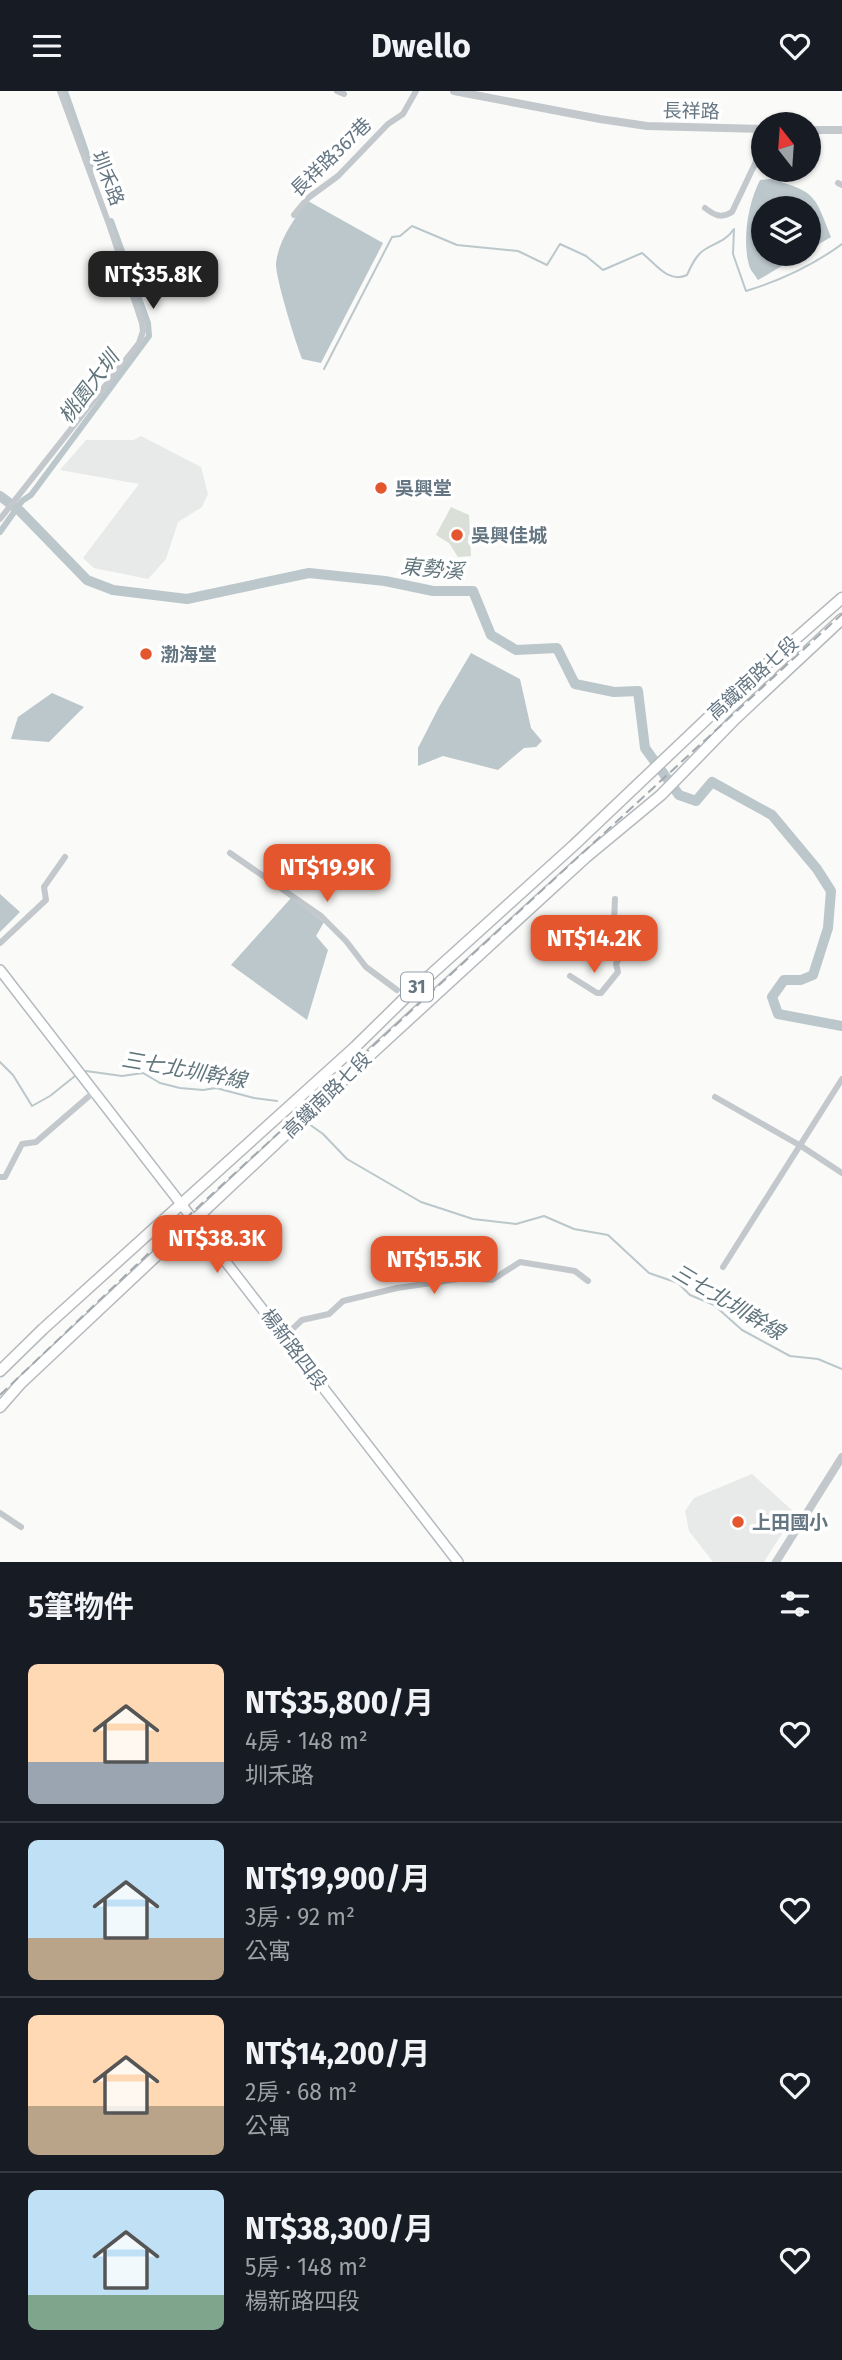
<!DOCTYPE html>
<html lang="zh-TW">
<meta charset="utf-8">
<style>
:root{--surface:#171b24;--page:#20242c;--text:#f1f3f6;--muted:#9ea1a6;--line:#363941;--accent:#e4572e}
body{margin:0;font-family:"Fira Sans","Noto Sans TC",sans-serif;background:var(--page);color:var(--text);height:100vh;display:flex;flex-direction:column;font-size:26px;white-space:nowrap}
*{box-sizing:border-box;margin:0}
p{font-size:23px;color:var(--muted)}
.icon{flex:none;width:38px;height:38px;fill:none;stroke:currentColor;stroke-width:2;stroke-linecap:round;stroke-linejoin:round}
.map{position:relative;height:1471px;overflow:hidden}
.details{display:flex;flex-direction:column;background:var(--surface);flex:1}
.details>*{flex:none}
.needle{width:46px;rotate:343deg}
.tools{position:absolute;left:751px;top:21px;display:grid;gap:14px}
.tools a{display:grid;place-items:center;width:70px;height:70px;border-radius:50%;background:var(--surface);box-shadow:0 2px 5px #0004;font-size:35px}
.price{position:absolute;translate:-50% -60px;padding:0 16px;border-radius:14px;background:var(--accent);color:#fff;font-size:23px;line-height:46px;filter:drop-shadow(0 2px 4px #0008)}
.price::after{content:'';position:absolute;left:50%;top:42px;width:21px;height:16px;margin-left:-10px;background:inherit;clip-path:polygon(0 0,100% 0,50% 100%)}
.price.selected{background:#222;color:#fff}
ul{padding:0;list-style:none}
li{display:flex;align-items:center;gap:21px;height:175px;padding:0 28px}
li+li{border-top:2px solid var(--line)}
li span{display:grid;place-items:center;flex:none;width:196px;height:140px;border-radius:10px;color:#555}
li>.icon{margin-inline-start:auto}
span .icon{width:84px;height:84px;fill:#fffc;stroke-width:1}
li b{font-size:30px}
h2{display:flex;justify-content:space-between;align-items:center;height:84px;padding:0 28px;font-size:30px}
header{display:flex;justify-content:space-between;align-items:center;height:91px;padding:0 28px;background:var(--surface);font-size:32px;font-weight:700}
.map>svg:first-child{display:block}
</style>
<header><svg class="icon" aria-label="menu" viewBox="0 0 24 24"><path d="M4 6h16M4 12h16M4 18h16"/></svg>Dwello<svg class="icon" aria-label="heart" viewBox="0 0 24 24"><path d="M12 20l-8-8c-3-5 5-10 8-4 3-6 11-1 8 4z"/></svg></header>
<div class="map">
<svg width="842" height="1471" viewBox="0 0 842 1471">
<rect width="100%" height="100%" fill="#fafaf8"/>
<g fill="#e8e9e9">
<path d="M 141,345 L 201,376 L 208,403 L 202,416 L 178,431 L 166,468 L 148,488 L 94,477 L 83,467 L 139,393 L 60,379 L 86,349 L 134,349 Z"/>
<path d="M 752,1383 L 795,1422 L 764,1471 L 713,1471 L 689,1440 L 685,1420 L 694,1407 Z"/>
</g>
<path fill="#dadfd7" d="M 451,416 L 469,424 L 471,465 L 458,466 L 449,452 L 436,444 Z"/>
<g fill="#bbc7cb">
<path d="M 770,88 C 815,100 815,104 831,146 L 809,159 L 808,117 L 763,117 L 763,163 L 802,163 L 758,189 C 755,184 750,179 749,174 C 742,149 748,112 760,89 Z"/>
<path d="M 308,110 L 383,152 L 321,272 L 302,268 C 296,253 275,186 276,172 C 279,148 294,128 308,110 Z"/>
<path d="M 471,562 L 520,588 L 531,637 L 542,650 L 536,656 L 524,657 L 498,679 L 443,665 L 418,675 L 418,657 L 439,616 Z"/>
<path d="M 52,602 L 84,616 L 49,651 L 11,648 L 18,626 Z"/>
<path d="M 0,803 L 20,821 L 0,841 Z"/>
<path d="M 291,807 L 324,831 L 316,845 L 328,859 L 307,929 L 231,874 Z"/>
</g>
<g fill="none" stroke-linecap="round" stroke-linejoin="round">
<g stroke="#bbc7cb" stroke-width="2">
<path d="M 324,278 L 392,146 L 400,145 L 412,135 L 457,154 L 518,160 L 547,174 L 560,153 L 586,165 L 603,179 L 642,162 C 655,172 668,193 687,184 C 691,175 696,164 704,159 C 716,151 725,151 734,138 L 733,163 L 746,200 C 782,189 812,175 842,153"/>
<path d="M 0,971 L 13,984 L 32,1015 L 50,1005 L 75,985"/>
<path d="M 86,980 L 122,985 L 143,982 L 160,992 L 180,997 L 203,999 L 216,997 L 254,1007 L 277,1010"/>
<path d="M 309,1033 L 323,1043 L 347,1068 L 421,1111 L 473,1128 L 516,1133 L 544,1125 L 574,1138 L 608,1144 L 649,1182 L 678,1192 L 690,1204 L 714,1214 L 742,1239 L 790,1265 L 818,1268 L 842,1278"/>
</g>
<g stroke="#bbc7cb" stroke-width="6">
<path d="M 65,0 L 92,78"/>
<path d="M 0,441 L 22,410 L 31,404 L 149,245 L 148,232 L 111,130"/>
</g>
<path stroke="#bbc7cb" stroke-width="10" d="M 0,405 L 20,420 L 87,489 L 113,499 L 187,508 L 309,482 L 385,490 L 433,500 L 473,500 L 491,544 L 516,559 L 557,557 L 575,593 L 614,601 L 638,600 L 645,657 L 679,704 L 696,710 L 712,691 L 772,724 L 817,778 L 831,800 L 828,837 L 813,884 L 801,889 L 784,889 L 772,906 L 778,923 L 842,935"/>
<defs>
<path id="secondary" d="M 0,879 L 458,1471"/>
<g id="primary">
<path d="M 0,1280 L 43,1238 L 355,956 L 406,906 L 573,755 L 733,603 L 842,507"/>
<path d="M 0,1316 L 21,1292 L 369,965 L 585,767 L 661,704 L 735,628 L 842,528"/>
</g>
</defs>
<use href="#secondary" stroke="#b3babf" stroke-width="12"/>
<use href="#primary" stroke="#b5babe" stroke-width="13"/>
<g stroke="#c3c8cc" stroke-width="6">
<path d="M 337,0 L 344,3"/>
<path d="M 763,38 L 763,49"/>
<path d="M 838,92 L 842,94"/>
<path d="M 705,117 C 714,124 721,128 732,121 L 763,56"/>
<path d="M 294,124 L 308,107 L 338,85 L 388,33 L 403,23 L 416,0"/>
<path d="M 0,428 L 139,252 L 143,240 L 142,232 L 110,136 L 60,0"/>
<path d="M 230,762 L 321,825 L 346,850 L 366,876 L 397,899"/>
<path d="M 0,852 L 46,809 L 44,796 L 65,766"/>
<path d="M 570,885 L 597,902 L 601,902 L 618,881 L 616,873 L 623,860 L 624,842 L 614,831 L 615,808"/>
<path d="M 715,1006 L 801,1055 L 842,1082"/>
<path d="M 0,1086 L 5,1086 L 22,1053 L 36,1051 L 95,1000"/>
<path d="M 723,1176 L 842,988"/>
<path d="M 284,1246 L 302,1229 L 329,1223 L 343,1210 L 397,1197 L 465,1187 L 492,1189 L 520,1171 L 575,1180 L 588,1190"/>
<path d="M 0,1422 L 21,1436"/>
</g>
<g stroke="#c3c8cc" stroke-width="8">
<path d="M 454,0 L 600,28 L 647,35 L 763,38"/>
<path d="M 808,39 L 842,39"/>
<path d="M 776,1471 L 842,1366"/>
</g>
<use href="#secondary" stroke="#fff" stroke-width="9"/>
<use href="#primary" stroke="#fff" stroke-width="10"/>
<path stroke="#a2aab0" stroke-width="2" stroke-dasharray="10 5" stroke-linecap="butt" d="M 0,1304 L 171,1141 L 842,523"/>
</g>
<g fill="#e4572e" stroke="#fff" stroke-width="2.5">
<circle cx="381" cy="397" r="7"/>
<circle cx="457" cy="444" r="7"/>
<circle cx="146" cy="563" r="7"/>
<circle cx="738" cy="1431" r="7"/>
</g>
<g text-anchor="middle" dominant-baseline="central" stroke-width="7" stroke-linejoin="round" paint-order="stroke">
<rect fill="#fff" stroke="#939fa8" stroke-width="2" x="401" y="881.5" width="32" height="29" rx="5"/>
<g font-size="18" font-weight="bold" fill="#657683">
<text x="417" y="896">31</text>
</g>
<g font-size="19" fill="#657683" stroke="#fff">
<text transform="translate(691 20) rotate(1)">長祥路</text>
<text transform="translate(331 66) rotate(-44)">長祥路367巷</text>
<text transform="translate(108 87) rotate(69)">圳禾路</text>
<text transform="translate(753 587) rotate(-42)">高鐵南路七段</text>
<text transform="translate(327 1004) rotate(-44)">高鐵南路七段</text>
<text transform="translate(294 1258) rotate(53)">楊新路四段</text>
</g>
<g font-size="19" font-weight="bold" fill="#657683" stroke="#fff" text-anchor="start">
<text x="395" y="397">吳興堂</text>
<text x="471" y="444">吳興佳城</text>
<text x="160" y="563">渤海堂</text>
<text x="752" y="1431">上田國小</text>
</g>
<g font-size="21" font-style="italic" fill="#60757c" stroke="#fff">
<text transform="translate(89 296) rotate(-53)">桃園大圳</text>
<text transform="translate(432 478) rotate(5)">東勢溪</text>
<text transform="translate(184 979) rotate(10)">三七北圳幹線</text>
<text transform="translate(728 1211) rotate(31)">三七北圳幹線</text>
</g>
</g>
</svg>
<div class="tools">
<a><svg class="needle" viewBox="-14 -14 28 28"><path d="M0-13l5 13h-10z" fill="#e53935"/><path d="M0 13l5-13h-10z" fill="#9ea1a6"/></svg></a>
<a><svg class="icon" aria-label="layers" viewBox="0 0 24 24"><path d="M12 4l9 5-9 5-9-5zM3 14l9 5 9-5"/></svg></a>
</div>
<b class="price selected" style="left:153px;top:220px">NT$35.8K</b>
<b class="price" style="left:327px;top:813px">NT$19.9K</b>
<b class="price" style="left:594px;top:884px">NT$14.2K</b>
<b class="price" style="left:217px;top:1184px">NT$38.3K</b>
<b class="price" style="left:434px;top:1205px">NT$15.5K</b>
</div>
<section class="details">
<h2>5筆物件<svg class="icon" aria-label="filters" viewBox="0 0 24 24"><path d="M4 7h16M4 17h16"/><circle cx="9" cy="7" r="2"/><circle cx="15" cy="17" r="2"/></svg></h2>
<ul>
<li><span style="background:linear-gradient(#ffd9b3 70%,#9aa5b1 0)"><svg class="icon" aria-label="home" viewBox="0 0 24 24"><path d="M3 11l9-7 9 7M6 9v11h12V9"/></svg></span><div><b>NT$35,800/月</b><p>4房 · 148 m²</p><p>圳禾路</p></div><svg class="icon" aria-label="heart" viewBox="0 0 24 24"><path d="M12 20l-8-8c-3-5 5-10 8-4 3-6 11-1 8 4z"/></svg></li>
<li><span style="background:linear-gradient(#bfe0f5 70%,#b9a48a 0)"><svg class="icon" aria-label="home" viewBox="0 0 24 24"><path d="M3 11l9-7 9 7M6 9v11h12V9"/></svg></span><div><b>NT$19,900/月</b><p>3房 · 92 m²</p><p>公寓</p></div><svg class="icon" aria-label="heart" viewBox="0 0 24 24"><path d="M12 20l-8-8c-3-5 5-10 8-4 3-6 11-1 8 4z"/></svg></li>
<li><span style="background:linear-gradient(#ffd9b3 65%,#b9a48a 0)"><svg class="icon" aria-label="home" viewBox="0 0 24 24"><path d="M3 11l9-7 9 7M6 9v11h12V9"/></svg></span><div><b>NT$14,200/月</b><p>2房 · 68 m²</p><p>公寓</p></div><svg class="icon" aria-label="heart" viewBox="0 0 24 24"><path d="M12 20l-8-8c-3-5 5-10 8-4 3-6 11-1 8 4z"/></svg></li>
<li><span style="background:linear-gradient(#bfe0f5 75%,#7fa58c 0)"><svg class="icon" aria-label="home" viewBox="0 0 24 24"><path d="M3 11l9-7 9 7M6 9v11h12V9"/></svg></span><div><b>NT$38,300/月</b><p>5房 · 148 m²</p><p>楊新路四段</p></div><svg class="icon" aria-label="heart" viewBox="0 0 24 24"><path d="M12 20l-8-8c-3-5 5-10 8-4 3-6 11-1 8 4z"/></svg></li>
</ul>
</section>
